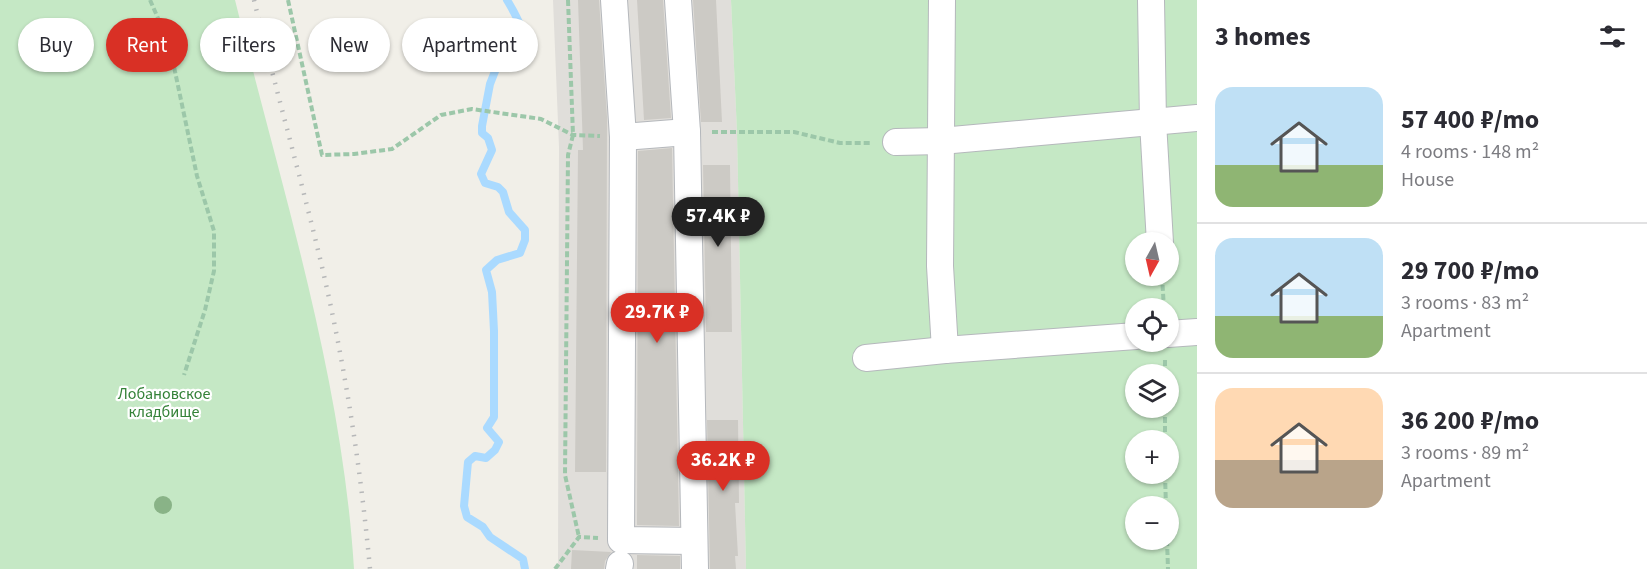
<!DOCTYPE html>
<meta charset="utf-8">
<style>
:root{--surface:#fff;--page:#f7f7f7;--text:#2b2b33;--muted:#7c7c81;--line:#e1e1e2;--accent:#d93025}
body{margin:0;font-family:"Source Sans 3",sans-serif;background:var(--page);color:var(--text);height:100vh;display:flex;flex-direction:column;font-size:22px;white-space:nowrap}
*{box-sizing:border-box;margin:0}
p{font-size:20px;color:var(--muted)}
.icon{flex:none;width:33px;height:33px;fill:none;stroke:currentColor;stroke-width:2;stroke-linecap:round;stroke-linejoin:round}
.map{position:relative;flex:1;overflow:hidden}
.details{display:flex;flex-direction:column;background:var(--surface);width:450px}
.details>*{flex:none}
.top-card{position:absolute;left:18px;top:18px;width:570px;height:54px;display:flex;gap:12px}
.needle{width:39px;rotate:188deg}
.controls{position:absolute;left:1125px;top:232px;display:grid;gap:12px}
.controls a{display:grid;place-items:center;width:54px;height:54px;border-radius:50%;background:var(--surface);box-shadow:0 2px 4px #0004;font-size:30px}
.price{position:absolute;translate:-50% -51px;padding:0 14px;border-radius:21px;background:var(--accent);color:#fff;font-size:20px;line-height:39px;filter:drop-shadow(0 2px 3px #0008)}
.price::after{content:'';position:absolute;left:50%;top:36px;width:18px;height:14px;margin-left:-9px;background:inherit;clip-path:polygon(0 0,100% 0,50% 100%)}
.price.active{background:#222;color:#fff}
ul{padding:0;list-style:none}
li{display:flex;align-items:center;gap:18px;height:150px;padding:0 18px}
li+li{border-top:2px solid var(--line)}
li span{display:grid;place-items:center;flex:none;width:168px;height:120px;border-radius:18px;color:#555}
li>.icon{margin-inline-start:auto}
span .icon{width:72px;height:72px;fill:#fffc;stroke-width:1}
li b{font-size:26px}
h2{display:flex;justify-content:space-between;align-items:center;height:72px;padding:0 18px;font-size:26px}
.tag{padding:0 21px;border-radius:27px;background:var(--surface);box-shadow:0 2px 4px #0004;font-size:21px;line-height:54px}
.tag.active{background:var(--accent);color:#fff}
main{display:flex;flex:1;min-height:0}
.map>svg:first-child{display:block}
</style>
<main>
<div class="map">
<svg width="1197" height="569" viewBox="0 0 1197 569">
<rect width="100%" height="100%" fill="#f1efe8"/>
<path fill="#e0deda" d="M 553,0 L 731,0 L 737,132 L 746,569 L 558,569 L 559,147 Z"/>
<g fill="#c5e8c5" fill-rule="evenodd">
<path d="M 0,0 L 235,0 C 281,187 342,375 354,569 L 0,569 Z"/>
<path d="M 731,0 L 1197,0 L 1197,569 L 746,569 L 737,132 ZM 1136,243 L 1168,243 L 1168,276 L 1136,276 ZM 1136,309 L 1168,309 L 1168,342 L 1136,342 ZM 1136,375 L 1168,375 L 1168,408 L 1136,408 ZM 1136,441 L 1168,441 L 1168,474 L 1136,474 ZM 1136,507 L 1168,507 L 1168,540 L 1136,540 Z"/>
</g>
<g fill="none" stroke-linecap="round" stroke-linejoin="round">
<path stroke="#aadaff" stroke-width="8" d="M 507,0 C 517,17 530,37 519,56 L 499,61 L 490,84 L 482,126 L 482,133 L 488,138 L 492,150 L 481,174 L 485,183 L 498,187 L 503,192 L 509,212 L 525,230 L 525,240 L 520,253 L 497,260 L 486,270 L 492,292 L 494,331 L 494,417 L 487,428 L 499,442 L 495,450 L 486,458 L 475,456 L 468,462 L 464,506 L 467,517 L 483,527 L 490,537 L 523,559 L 525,569"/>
</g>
<g fill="#cccac5">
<path d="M 578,0 L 599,0 L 607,117 L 606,472 L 575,472 L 578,150 L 583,150 Z"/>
<path d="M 637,0 L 663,0 L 671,118 L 644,120 Z"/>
<path d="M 693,0 L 716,0 L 722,122 L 701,122 Z"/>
<path d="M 672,148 L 679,526 L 637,525 L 638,151 Z"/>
<path d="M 703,165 L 730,165 L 732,332 L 706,332 Z"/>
<path d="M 707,420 L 738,420 L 739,503 L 735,503 L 738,556 L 735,556 L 736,569 L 710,569 Z"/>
<path d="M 572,550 L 611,552 L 605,561 L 604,569 L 571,569 Z"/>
<path d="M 637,555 L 680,556 L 680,569 L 637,569 Z"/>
</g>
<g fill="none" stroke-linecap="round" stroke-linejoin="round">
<defs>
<g id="minor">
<path d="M 614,0 L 623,137 L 621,540 L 694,541"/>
<path d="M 678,0 L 687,132 L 695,569"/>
<path d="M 942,0 L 940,266 L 945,350"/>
<path d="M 1151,0 L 1153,122 L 1160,243"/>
<path d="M 623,137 L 687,132"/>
<path d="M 896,142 L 941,141 L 1197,118"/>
<path d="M 1168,334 L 1197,332"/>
<path d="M 866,358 L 945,350 L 1136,336"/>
<path d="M 619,569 L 620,564"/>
</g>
</defs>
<use href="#minor" stroke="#b5b8bc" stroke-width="28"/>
<g stroke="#9cc7a9" stroke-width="4" stroke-dasharray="6 3" stroke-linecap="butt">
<path d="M 150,0 L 169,43 L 197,176 L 214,231 L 214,271 L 205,310 L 184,375"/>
<path d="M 288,0 L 322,155 L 354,154 L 392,149 L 441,115 L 472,109 L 541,119 L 573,135 L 600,136"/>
<path d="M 568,0 L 573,135 L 568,155 L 565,475 L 579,537"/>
<path d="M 712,132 L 794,132 L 840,143 L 871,143"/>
<path d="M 1162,276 L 1164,309"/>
<path d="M 1165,375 L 1165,358"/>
<path d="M 1165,441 L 1165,408"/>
<path d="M 1165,474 L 1166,507"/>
<path d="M 1167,540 L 1168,569"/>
<path d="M 555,569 L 579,537 L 598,538"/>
</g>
<use href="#minor" stroke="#fff" stroke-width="26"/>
<path stroke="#b6b7b8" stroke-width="4.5" stroke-dasharray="1.5 8" stroke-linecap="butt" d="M 254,0 C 274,82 297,164 317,246 C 343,352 360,461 370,569"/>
</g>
<circle fill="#89b387" cx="163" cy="505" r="9"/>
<g text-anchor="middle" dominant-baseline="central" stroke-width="4.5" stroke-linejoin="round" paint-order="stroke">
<g font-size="16" fill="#348238" stroke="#fff">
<text x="164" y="394">Лобановское<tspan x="164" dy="18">кладбище</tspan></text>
</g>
</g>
</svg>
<div class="controls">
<a><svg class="needle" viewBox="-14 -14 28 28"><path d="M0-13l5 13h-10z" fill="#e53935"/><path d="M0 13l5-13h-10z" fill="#7c7c81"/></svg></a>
<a><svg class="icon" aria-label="locate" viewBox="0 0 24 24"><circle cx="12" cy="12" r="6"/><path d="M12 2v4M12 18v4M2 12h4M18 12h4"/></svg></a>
<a><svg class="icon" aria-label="layers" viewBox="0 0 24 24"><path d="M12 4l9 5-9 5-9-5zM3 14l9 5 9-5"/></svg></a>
<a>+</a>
<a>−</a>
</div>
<b class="price active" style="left:718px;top:248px">57.4K ₽</b>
<b class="price" style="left:657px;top:344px">29.7K ₽</b>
<b class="price" style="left:723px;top:492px">36.2K ₽</b>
<div class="top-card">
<a class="tag">Buy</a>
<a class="tag active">Rent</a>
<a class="tag">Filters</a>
<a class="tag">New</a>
<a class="tag">Apartment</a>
</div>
</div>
<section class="details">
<h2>3 homes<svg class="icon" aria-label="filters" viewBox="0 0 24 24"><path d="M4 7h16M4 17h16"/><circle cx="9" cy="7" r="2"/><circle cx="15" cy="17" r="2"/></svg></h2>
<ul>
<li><span style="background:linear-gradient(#bfe0f5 65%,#8fb573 0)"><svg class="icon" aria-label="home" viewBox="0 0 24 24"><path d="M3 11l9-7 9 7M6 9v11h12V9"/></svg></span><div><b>57 400 ₽/mo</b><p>4 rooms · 148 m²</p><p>House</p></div></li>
<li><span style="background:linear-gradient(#bfe0f5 65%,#8fb573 0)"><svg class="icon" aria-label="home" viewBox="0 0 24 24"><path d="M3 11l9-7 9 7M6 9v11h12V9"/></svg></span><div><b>29 700 ₽/mo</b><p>3 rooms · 83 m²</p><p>Apartment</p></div></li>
<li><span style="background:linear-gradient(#ffd9b3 60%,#b9a48a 0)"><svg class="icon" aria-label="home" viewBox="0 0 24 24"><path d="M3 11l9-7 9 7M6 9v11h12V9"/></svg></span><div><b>36 200 ₽/mo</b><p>3 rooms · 89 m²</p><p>Apartment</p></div></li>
</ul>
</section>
</main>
